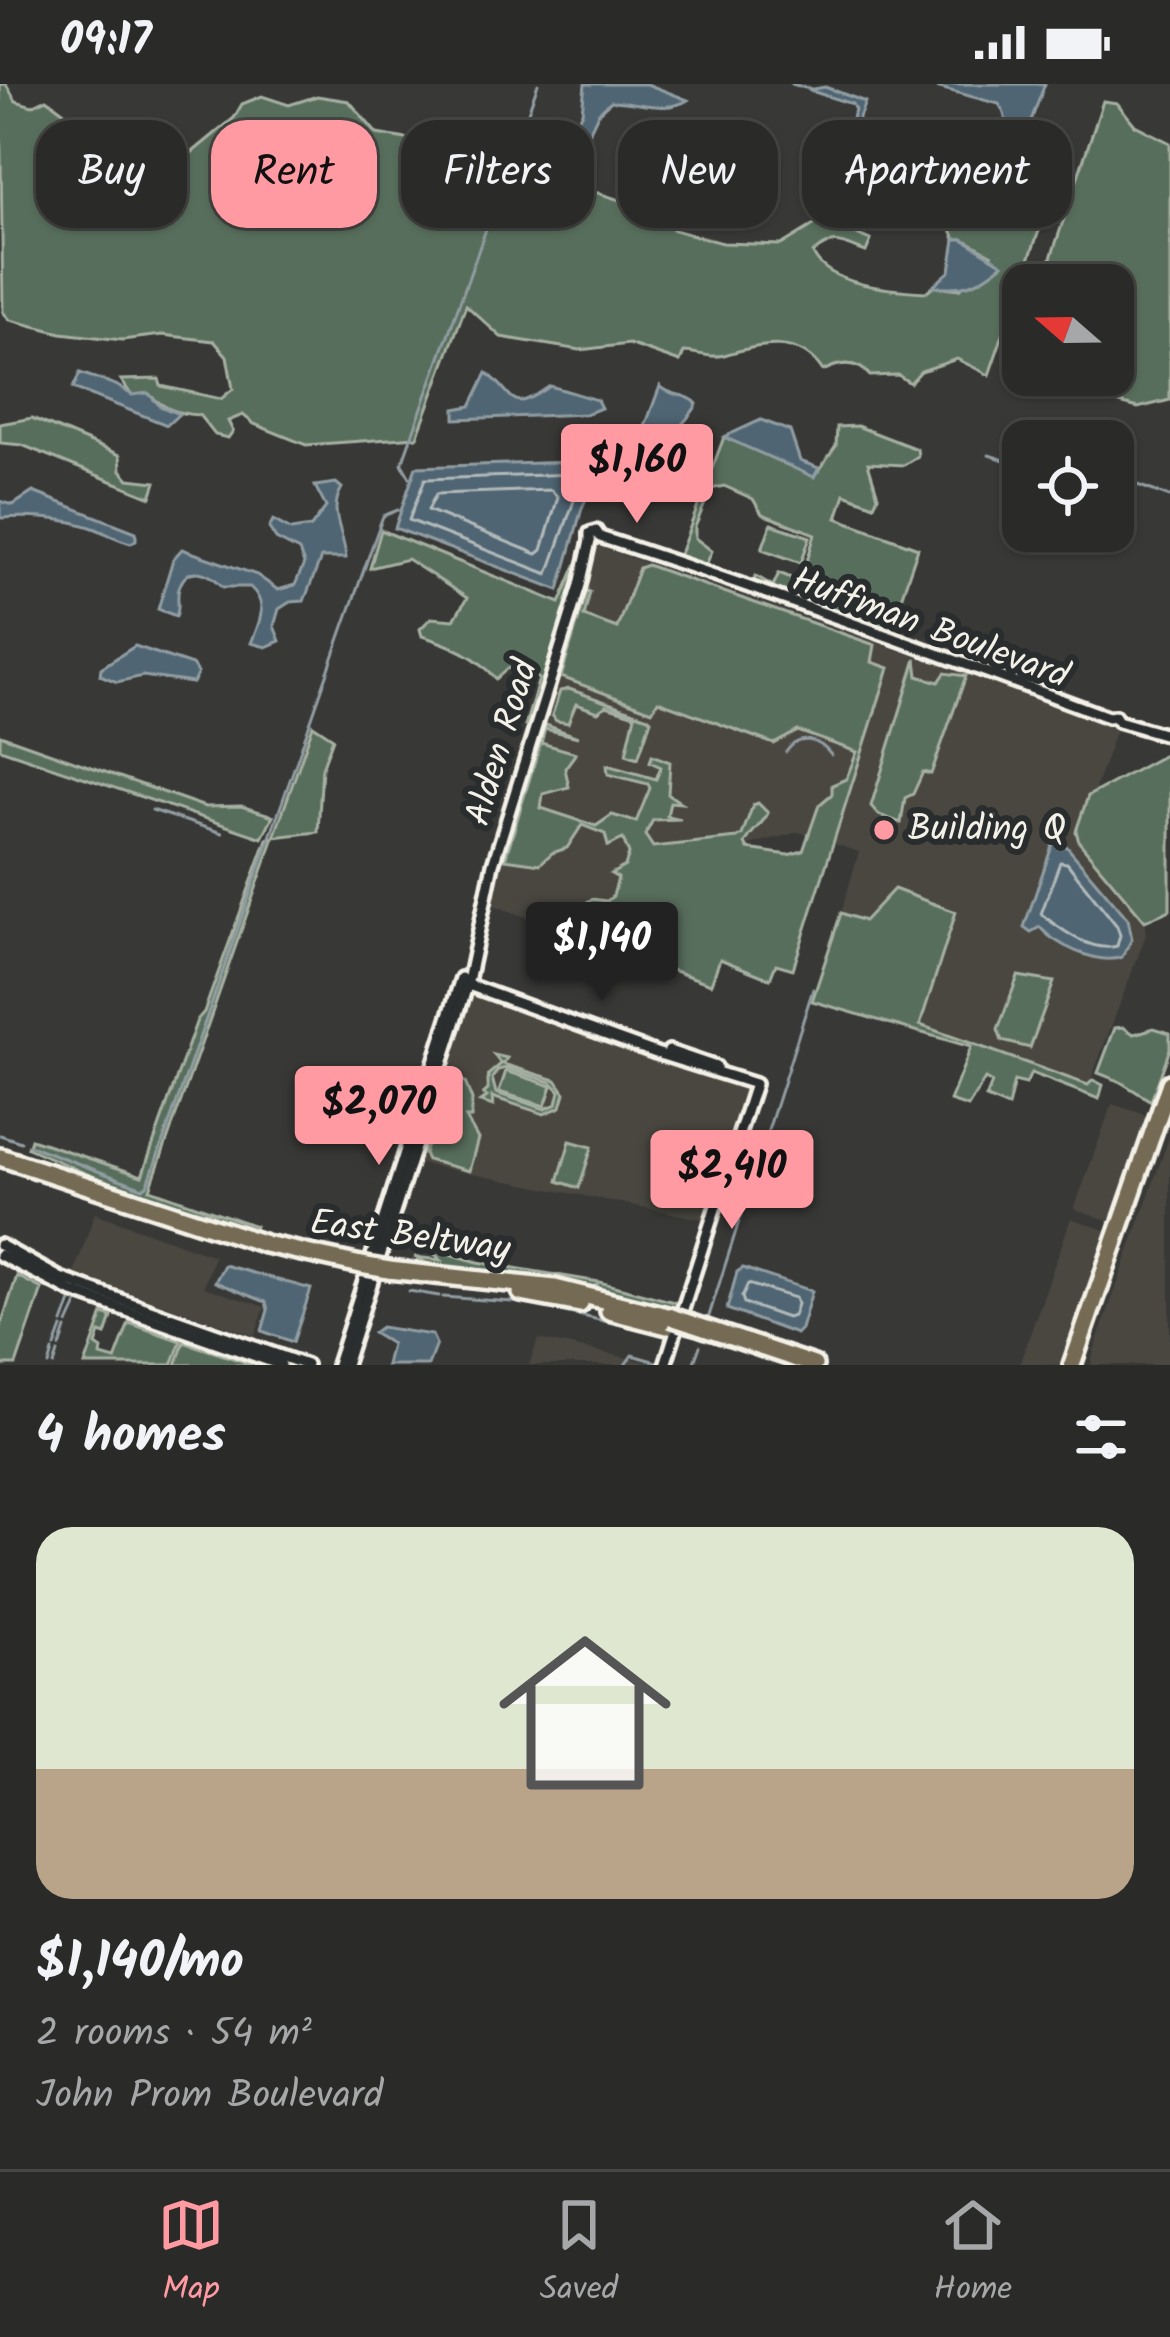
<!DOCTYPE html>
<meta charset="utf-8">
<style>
:root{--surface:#2a2a28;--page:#363634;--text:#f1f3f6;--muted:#a5a7a8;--line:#464645;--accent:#ff9aa2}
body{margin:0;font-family:Kalam,sans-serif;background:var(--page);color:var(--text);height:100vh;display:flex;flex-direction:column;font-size:45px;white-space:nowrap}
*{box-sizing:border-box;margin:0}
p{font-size:39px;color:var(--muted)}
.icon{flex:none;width:66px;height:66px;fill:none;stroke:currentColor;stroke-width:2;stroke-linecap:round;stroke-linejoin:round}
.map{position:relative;height:1281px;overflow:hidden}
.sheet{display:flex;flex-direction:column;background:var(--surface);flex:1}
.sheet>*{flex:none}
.guide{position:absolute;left:36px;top:36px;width:1098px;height:108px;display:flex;gap:24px}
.needle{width:78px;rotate:290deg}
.buttons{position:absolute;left:1002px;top:180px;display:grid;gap:24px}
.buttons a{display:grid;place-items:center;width:132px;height:132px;border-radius:24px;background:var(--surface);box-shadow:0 3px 9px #0004,0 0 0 3px var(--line);font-size:60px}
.price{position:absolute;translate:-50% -102px;padding:0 27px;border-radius:12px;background:var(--accent);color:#111;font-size:39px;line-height:78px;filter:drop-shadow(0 3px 6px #0008)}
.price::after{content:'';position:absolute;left:50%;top:72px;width:36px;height:27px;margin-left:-18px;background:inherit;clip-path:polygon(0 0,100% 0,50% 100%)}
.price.on{background:#222;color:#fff}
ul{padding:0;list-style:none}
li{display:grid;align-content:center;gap:24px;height:636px;padding:0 36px}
li span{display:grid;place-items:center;height:372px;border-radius:36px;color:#555}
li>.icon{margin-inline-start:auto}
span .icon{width:216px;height:216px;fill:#fffc;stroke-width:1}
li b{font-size:51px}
h2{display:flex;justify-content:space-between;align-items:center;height:144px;padding:0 36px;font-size:51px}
.pill{padding:0 42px;border-radius:36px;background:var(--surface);box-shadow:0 3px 9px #0004,0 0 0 3px var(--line);font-size:42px;line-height:108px}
.pill.on{background:var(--accent);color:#111}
.status{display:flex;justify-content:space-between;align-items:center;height:84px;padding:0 60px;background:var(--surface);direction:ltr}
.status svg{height:33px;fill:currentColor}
.tab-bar{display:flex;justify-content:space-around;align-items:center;height:168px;border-top:3px solid var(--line);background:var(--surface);font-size:33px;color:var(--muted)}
.tab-bar a{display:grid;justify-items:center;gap:6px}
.tab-bar .on{color:var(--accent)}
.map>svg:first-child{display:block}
</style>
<div class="status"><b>09:17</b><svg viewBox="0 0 49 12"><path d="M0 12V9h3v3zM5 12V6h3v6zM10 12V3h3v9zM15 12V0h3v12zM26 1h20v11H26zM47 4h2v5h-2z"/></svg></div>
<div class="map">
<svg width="1170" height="1281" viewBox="0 0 1170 1281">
<rect width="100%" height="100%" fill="#383836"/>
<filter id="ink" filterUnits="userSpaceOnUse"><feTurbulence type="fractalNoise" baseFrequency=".00833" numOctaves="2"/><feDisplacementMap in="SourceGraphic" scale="24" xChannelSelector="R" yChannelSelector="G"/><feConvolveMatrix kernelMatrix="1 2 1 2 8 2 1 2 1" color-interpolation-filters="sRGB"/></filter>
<g filter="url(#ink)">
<g fill="#494640">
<path d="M 597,462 L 1117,642 L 1079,752 L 1141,813 L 1146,851 L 1089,1001 L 920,940 L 864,837 L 841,829 L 859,768 L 799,748 L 685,778 L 648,878 L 488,819 Z"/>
<path d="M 469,907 L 749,1004 L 707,1136 L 416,1079 Z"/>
<path d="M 1112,1020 L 1149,1032 L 1112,1138 L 1074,1125 Z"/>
<path d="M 1170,1051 L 1170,1281 L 1091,1281 L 1094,1266 Z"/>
<path d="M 95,1129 L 214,1172 L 204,1203 L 265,1223 L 255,1252 L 74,1189 Z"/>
<path d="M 1071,1134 L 1108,1147 L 1062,1281 L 1019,1281 Z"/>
<path d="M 538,1255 L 661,1281 L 529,1281 Z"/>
</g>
<g fill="#586e5b" stroke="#a6b0a2" stroke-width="3" fill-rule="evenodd">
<path d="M 0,0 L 6,0 L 16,17 L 32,22 L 47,15 L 67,30 L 78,57 L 153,67 L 183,76 L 234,34 L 242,20 L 262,12 L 289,21 L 317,12 L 349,17 L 377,50 L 454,63 L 493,90 L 598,109 L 623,117 L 633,125 L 658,131 L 674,146 L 722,159 L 781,161 L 827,133 L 832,125 L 854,136 L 850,148 L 871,156 L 866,168 C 841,160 838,151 813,169 C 827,202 893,206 926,208 L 933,202 L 960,205 L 992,171 L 963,155 L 955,155 L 946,133 L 927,125 L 892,126 L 844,108 L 860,60 L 889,76 L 937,83 L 1000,125 L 1041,141 L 989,291 L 957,275 L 921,287 L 910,299 L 898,291 L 870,292 C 857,276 840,278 823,287 C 799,250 759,261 724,271 C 711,275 697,268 684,268 L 680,278 L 629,260 L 580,266 L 501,253 L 466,221 L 417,353 L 306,361 L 254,340 L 243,331 L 228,337 L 233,347 L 228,354 L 215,351 L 199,331 C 177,330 164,325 148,309 L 132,312 L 121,296 L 159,295 L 161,302 L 221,315 L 233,305 L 227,272 L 214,257 L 162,251 L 122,256 L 61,249 L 10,236 L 3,228 Z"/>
<path d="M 1103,17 L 1117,19 L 1135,41 L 1170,59 L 1170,316 L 1138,324 L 1105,315 L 1102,304 C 1092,300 1060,296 1050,301 L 1037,291 L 1113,291 L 1113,201 L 1042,201 Z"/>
<path d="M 32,334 L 120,371 L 121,386 L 129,395 L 156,398 L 151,413 L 22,361 L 0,359 L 0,340 Z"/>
<path d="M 857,342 L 917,365 L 918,372 L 904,381 L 868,379 L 878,412 L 874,421 L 845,410 L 837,434 L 918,464 L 889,549 L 855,537 L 857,530 L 843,525 L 840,532 L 752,500 L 756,492 L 773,502 L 779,489 L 801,498 L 815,450 L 762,430 L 753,415 L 724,402 L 711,405 L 695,443 L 695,454 L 712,467 L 706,481 L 678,475 L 724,353 L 818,388 L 836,362 L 837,343 Z"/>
<path d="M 771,440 L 810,453 L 801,479 L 762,465 Z"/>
<path d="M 381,446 L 560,519 L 585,460 L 586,469 L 530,644 L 525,642 L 539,595 L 524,587 L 508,584 L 496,595 C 479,572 448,560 422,552 L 420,545 L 431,534 L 454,536 L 467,514 L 407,475 L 370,484 Z"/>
<path d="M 647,481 L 875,561 L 872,578 L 889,584 L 793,885 L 776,880 L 770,895 L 720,875 L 711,900 L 604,862 L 612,839 L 579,828 L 581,822 L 592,815 L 607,817 L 613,812 L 618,794 L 611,790 L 625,782 L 629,770 L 623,755 L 608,762 L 605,750 L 582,741 L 567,764 L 552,769 L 540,780 L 505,775 L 546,641 L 578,653 L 545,645 L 541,659 L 576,669 L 565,684 L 569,703 L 543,710 L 541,724 L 596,742 L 612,731 L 636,738 L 650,704 L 648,700 L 608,690 L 607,681 L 656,695 L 661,683 L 650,678 L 652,671 L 670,678 L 668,710 L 681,719 L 670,718 L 667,732 L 681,735 L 653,736 L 645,751 L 653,763 L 737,754 L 742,751 L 753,721 L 758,719 L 768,729 C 762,742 751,746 745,760 L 748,765 L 788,771 L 803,767 L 819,721 L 832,710 L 832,701 L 846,695 L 857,668 L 798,647 L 774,660 L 658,617 L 652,627 L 561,593 L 587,507 L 590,508 L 584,532 L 617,544 L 639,484 Z"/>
<path d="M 916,575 L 918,592 L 939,598 L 945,589 L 966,592 L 931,690 L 923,688 L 913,710 L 905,714 L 901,739 L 879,731 L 871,722 Z"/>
<path d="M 569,605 L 648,633 L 651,636 L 638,674 L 626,670 L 635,631 L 606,622 L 598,628 L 576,620 L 568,639 L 556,637 L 552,631 L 560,607 Z"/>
<path d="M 313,641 L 333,654 L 322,684 L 318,748 L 274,753 L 150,1105 L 255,1142 L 252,1149 L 220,1140 L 220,1135 L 209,1129 L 159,1117 L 134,1105 L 126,1107 L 28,1064 L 31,1055 L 142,1092 L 197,936 L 204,928 L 267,755 L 274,753 Z"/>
<path d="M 0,651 L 205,723 L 241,722 L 273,732 L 262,754 L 0,665 Z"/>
<path d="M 1170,668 L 1170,826 L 1145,837 L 1079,758 L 1076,747 L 1088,712 Z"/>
<path d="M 894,805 L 956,828 L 920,941 L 1088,1001 L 1093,996 L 1103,1001 L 1099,1015 L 1031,989 L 1026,1000 L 1014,997 L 1008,1023 L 986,1014 L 992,999 L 985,995 L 968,1023 L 950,1017 L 971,963 L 812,917 L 841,829 L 864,837 Z"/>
<path d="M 1018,892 L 1054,898 L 1030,964 L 1002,957 L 998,946 Z"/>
<path d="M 1123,943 L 1134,950 L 1154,944 L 1170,949 L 1170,965 L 1151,1017 L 1119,997 L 1098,989 L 1115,944 Z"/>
<path d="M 494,971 L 507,974 L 503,980 L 556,996 L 565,1009 L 561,1023 L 544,1030 L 492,1013 L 493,1022 L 480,1018 L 487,1013 L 483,1010 L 488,1006 L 488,991 L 501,980 ZM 506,984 L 551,998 L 560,1007 L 557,1020 L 545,1025 L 496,1009 L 492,994 L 498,986 Z"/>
<path d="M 506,987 L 552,1002 L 545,1022 L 499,1008 Z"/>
<path d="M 446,989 L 465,998 L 472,1016 L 471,1034 L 466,1034 L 478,1055 L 469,1087 L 427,1076 L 424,1070 L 434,1037 L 442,1028 L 452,1029 L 436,1021 Z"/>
<path d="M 570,1057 L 592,1063 L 579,1104 L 558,1097 Z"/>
<path d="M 428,1164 L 478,1178 L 599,1198 L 682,1220 L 673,1224 L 601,1207 L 597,1201 L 588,1205 L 431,1181 L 414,1173 L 441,1176 Z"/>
<path d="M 17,1192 L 42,1205 L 16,1281 L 0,1281 L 0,1244 Z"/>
<path d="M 103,1230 L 112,1233 L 106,1251 L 100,1249 L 96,1261 L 102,1265 L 101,1272 L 115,1276 L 129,1239 L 181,1257 L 172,1281 L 85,1281 Z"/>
<path d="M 184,1258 L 251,1280 L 250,1281 L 176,1281 Z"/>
</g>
<g fill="#4f6573" stroke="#919da2" stroke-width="3">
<path d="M 585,0 L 647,0 L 688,16 C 666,30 637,17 611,17 L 599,28 L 586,55 L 536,55 L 539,43 L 557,47 L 574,42 L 582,28 Z"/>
<path d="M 925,0 L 1045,0 L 1027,47 L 1022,72 L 1012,77 L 989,66 C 1004,52 1012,39 999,20 Z"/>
<path d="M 825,3 L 865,18 L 833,102 L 812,94 L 824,62 L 842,61 L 855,26 L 852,20 L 808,6 Z"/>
<path d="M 955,155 L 963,155 L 1003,180 C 979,200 965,206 933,202 L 950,187 Z"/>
<path d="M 80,289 L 116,301 L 132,311 L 148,309 L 160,322 L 179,330 L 167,341 L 73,304 Z"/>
<path d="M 487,289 C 517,311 508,332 550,302 L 597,316 L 601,324 L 586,330 L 455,335 L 455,325 L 471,322 Z"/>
<path d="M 660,302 C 670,313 689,309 697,320 C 690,335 676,343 672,356 L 643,348 Z"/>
<path d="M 761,336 L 790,347 L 800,377 L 819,384 L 814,393 L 724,353 Z"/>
<path d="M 599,377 L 601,382 L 582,424 L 559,506 L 395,444 L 416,383 Z"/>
<path d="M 336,399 L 342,404 C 327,428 345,449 346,474 L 321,474 L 304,517 L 290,518 L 279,525 L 274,542 L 280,557 L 266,563 L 251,559 C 260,538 269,520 250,503 L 223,503 C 212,490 190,478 180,501 C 175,512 181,522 176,532 L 158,525 L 173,475 L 182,465 L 257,491 L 278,506 L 295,501 L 304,480 L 299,467 L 276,455 L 269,444 L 273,436 L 291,446 L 311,443 L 326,423 L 315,402 Z"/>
<path d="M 33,408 L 136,448 L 136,456 L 131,459 C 118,456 108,450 96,445 C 66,434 32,432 0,434 L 0,417 L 13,421 Z"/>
<path d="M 135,562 L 192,581 L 198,589 L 193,599 L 143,592 L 117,598 L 100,591 L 101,584 Z"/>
<path d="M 1062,757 L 1128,835 L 1132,855 L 1122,873 C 1097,882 1052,859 1040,843 L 1031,848 L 1024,843 L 1053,759 Z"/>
<path d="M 224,1181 L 311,1205 L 293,1258 L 262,1247 L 268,1226 L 266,1218 L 215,1198 Z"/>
<path d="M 743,1184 L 812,1207 L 801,1245 L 796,1250 L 727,1225 L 737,1188 Z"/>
<path d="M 381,1243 L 432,1251 L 436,1260 L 428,1281 L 386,1281 L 391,1260 L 373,1249 Z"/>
</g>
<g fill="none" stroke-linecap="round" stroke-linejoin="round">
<g stroke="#b2b9b9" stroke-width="3">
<path d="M 575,390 L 581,397 L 548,490 L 409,436 L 425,395 Z"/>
<path d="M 551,406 L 558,413 L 542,466 L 537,470 L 428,426 L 436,410 Z"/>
<path d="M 1060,778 L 1067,779 L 1117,842 L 1120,851 L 1117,862 C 1090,869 1061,845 1041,830 Z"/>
<path d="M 748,1200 L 795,1214 L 797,1220 L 793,1232 L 787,1234 L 744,1219 L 742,1213 Z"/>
</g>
<g stroke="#919da2" stroke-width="3">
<path d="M 792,0 L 809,5"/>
<path d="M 989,371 L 1023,382"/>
<path d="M 1113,392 L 1170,413"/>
<path d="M 410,394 L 402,380 L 405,371 L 538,0"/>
<path d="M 786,668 C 799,649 819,655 831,671"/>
<path d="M 152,726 L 222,749"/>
<path d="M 0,1051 L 21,1058"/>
<path d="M 29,1061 L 143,1104 L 148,1100 L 374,457 L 383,432 L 398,426"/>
<path d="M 15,1188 L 72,1215"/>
<path d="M 409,1207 L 439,1212"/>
<path d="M 443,1213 L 525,1219 L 652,1248"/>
<path d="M 80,1218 L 96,1223"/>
<path d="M 101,1225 L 125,1234"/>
<path d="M 130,1235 L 182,1253"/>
<path d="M 708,1235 L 813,905"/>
<path d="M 63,1239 L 71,1217"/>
<path d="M 68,1240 L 78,1218"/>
<path d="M 186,1255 L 252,1277"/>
<path d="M 55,1263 L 62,1244"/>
<path d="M 60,1263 L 66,1245"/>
<path d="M 255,1278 L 263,1281"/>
<path d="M 49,1281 L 53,1267"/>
<path d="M 54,1281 L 58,1269"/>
<path d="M 625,1281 L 632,1271 L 660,1279"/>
<path d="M 693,1281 L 700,1262"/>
</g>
<defs>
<g id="secondary">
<path d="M 590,457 L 590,449 L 596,447 L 600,453 C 771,508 940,570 1108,633 L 1115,632 L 1118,637 L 1170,652"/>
<path d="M 460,898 L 656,969 L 755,1000 L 665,1281"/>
<path d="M 669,967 L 716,983"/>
<path d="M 0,1161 L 60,1194 L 306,1281"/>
<path d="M 0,1171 L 70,1207 L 281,1281"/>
<path d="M 337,1281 L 461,894"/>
<path d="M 345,1281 L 467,902 L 493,780 L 580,501 L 590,457"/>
</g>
<g id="highway">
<path d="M 0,1073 L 265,1160 L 361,1181"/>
<path d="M 389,1186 L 555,1204 L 671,1233"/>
<path d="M 521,1209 L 580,1220"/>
<path d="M 609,1227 L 667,1242"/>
<path d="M 692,1240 L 814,1281"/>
<path d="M 1072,1281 L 1170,999"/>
</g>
</defs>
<use href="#secondary" stroke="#f4f1e8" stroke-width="18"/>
<use href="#highway" stroke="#f4f1e8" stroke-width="24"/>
<use href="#secondary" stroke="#2a2d2e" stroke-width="9"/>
<use href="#highway" stroke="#746b52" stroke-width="15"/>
<defs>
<g id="highway-bridge">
<path d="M 361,1181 L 389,1186"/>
<path d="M 671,1233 L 692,1240"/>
</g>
</defs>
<use href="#highway-bridge" stroke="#f4f1e8" stroke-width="24" stroke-linecap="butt"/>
<use href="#highway-bridge" stroke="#746b52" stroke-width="15"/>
</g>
</g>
<circle fill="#ff9aa2" stroke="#2a2d2e" stroke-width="4.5" cx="884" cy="746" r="12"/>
<g text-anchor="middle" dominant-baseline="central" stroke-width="12" stroke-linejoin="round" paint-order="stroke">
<g font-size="36" fill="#f4f1e8" stroke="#2a2d2e">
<text transform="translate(930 545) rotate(20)">Huffman Boulevard</text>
<text transform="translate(503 659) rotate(-73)">Alden Road</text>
<text transform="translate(410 1153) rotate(8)">East Beltway</text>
</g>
<g font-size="36" fill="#f4f1e8" stroke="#2a2d2e" text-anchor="start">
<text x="908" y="746">Building Q</text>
</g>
</g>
</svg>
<div class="buttons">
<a><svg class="needle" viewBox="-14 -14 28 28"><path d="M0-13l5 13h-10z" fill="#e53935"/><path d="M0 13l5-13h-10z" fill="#a5a7a8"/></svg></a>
<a><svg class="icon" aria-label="locate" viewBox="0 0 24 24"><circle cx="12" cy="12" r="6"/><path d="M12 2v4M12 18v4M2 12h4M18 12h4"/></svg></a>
</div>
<b class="price" style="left:637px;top:442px">$1,160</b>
<b class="price on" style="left:602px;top:920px">$1,140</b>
<b class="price" style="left:379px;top:1084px">$2,070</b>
<b class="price" style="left:732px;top:1148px">$2,410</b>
<div class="guide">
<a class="pill">Buy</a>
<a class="pill on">Rent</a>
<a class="pill">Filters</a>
<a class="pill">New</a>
<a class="pill">Apartment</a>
</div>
</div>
<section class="sheet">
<h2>4 homes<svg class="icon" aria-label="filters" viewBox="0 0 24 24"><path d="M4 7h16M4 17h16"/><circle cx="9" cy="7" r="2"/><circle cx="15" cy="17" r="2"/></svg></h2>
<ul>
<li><span style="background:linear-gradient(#dfe7d0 65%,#b9a48a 0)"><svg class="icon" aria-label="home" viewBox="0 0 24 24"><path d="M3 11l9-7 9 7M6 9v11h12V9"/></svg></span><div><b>$1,140/mo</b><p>2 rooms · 54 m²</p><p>John Prom Boulevard</p></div></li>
</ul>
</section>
<nav class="tab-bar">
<a class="on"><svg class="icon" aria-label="map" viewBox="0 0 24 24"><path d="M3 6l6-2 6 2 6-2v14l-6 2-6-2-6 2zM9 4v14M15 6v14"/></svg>Map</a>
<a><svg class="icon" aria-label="saved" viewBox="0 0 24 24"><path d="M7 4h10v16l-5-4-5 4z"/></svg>Saved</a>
<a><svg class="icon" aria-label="home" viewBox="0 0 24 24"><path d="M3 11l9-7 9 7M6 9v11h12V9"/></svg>Home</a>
</nav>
